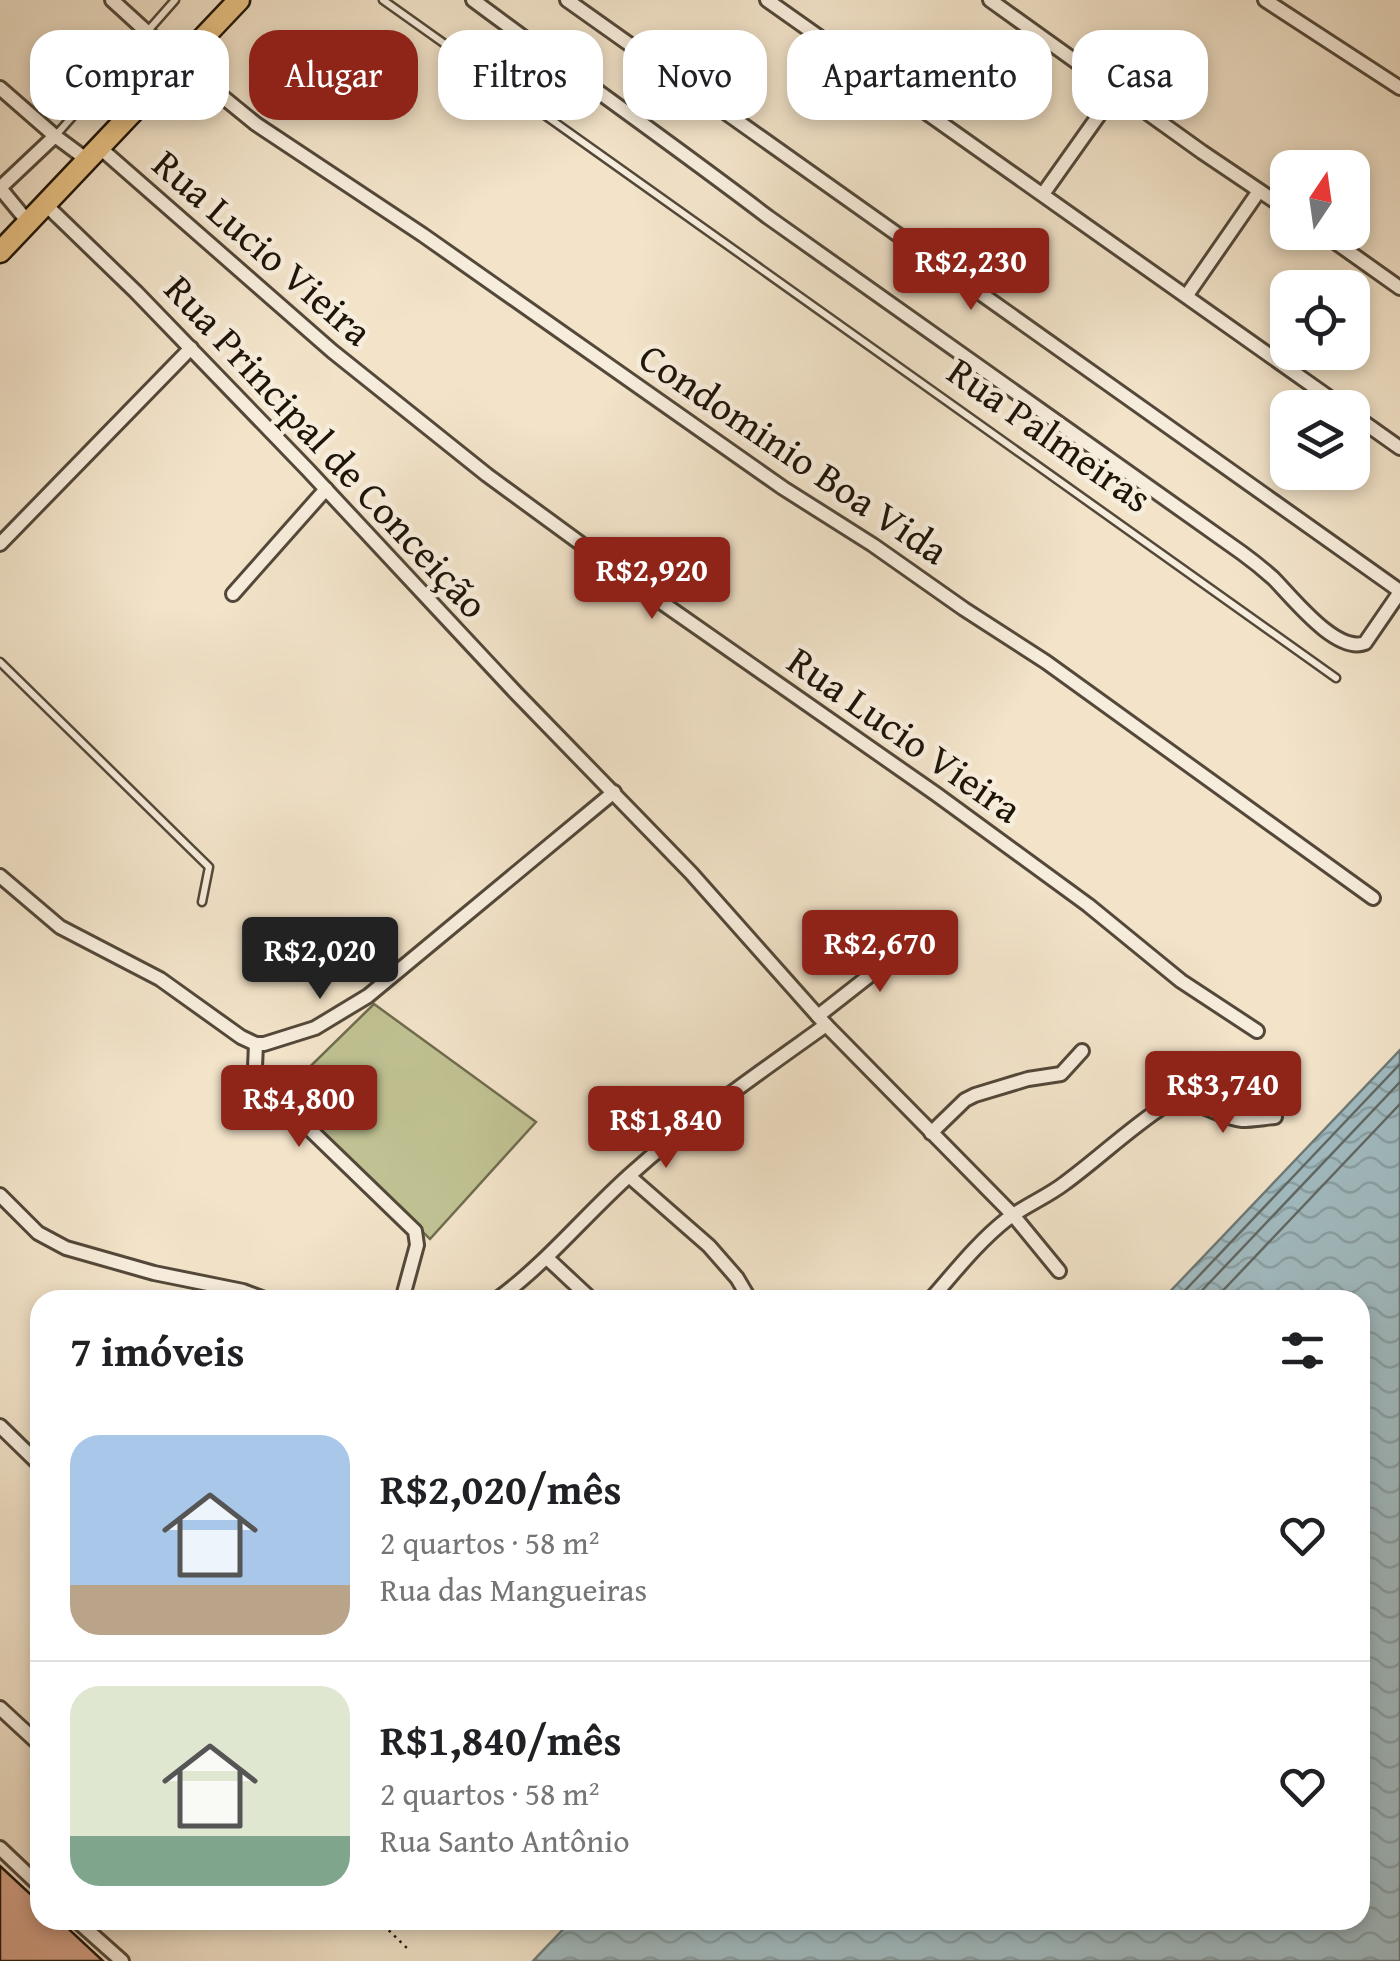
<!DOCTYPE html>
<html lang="pt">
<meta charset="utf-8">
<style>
:root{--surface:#fff;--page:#f2f2f2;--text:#202124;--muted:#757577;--line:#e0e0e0;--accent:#8f2418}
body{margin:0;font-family:"Gentium Book Plus",serif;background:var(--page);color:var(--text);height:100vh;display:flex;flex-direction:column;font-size:38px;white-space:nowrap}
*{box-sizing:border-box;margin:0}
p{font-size:32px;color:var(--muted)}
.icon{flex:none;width:55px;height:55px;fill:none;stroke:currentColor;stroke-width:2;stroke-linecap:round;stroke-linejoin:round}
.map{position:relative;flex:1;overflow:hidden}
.panel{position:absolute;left:30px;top:1290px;width:1340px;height:640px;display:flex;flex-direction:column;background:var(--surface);border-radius:30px;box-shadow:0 5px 15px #0003}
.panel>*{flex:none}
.banner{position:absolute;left:30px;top:30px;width:1340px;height:90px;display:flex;gap:20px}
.needle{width:65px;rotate:13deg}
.fabs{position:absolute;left:1270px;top:150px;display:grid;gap:20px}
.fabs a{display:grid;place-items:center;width:100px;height:100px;border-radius:20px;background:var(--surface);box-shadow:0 5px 15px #0003;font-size:50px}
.price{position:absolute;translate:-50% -85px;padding:0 22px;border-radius:10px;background:var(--accent);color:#fff;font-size:32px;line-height:65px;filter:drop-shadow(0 2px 5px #0008)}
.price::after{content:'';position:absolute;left:50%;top:60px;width:30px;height:22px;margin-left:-15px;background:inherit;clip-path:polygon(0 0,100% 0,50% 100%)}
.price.on{background:#222;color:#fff}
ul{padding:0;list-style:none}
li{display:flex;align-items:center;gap:30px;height:250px;padding:0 40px}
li+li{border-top:2px solid var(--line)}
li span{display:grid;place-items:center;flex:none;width:280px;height:200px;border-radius:30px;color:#555}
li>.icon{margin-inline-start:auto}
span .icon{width:120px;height:120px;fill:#fffc;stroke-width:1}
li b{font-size:42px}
h2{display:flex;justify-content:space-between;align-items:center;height:120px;padding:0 40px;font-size:42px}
.chip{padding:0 35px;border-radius:30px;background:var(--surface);box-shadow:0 5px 15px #0003;font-size:35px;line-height:90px}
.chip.on{background:var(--accent);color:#fff}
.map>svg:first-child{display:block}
</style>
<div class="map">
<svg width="1400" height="1961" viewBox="0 0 1400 1961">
<defs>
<pattern id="water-waves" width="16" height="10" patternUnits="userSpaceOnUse" patternTransform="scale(2.5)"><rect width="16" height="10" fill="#a1bbc1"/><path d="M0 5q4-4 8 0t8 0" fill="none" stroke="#8aa0a4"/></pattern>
</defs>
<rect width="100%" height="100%" fill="#f2e3c9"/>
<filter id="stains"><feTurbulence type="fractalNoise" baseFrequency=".002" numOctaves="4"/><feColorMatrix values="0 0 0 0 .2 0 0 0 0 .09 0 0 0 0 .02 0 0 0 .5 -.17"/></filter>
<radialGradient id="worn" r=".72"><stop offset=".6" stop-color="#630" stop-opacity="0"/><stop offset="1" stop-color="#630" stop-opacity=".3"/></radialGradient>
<path fill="#c0c293" stroke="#6f6c4e" stroke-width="2.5" d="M 374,1004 L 536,1122 L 430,1239 L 280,1096 Z"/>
<path fill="url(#water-waves)" stroke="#6d7977" stroke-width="2.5" d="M 1400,1050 L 1400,1961 L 533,1961 L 572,1920 L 1360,1920 L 1360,1300 L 1162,1300 Z"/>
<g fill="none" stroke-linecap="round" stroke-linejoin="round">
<g stroke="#606865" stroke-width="2.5">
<path d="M 1176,1300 L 1400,1064"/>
<path d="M 1193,1300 L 1400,1082"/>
<path d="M 1214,1300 L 1400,1104"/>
</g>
</g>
<path fill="#d7a289" stroke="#1e1509" stroke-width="2.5" d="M 0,1866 L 40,1903 L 40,1920 L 59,1920 L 103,1961 L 0,1961 Z"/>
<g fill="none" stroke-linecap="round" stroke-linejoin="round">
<defs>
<g id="service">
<path d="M 383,0 L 1336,678"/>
<path d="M 57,134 L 175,0"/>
<path d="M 0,662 L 209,867 L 202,902"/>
</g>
<g id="minor">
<path d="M 112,0 L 180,62 L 256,124 L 423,235 L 783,488 L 873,545 L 964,609 L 1046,662 L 1373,898"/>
<path d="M 473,0 C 571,73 671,143 768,217 L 1242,553 C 1253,561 1263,569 1273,578 C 1292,597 1336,654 1365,643 L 1400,592"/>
<path d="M 567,0 L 1400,591"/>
<path d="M 767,0 L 1344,408"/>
<path d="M 990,0 L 1202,152 L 1288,210"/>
<path d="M 1265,0 L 1400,88"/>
<path d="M 0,88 L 55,136 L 86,159"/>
<path d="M 99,147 L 332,351 L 487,475 L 651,595 L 936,794 L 1088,905 L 1181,981 L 1257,1031"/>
<path d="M 1043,194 L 1116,91"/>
<path d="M 45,204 L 136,292 L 307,469 L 516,693 L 691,873 L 826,1025 L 1013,1215 L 1059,1271"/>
<path d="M 28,222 L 0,188 L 55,136"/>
<path d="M 1321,232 L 1400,288"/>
<path d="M 1187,295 L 1259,191"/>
<path d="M 1352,414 L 1400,448"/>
<path d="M 0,544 L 191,348"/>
<path d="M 233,594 L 326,489"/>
<path d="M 0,876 L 60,927 L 160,979 L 241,1037 L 256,1044 L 264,1044 L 315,1028 L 368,996 L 614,792"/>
<path d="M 818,1016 L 915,940"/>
<path d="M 256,1044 L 255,1067 L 267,1088 L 415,1231 L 417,1245 L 402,1300"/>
<path d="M 931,1133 L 965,1100 L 975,1095 L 1028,1079 L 1061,1074 L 1082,1051"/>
<path d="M 629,1176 L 709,1246 L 737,1278 L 750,1300"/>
<path d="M 0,1195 L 38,1233 L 66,1248 L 154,1273 L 243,1291 L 267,1300"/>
<path d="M 547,1258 L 592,1300"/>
<path d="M 496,1300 C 546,1264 585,1215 631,1174 C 692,1119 759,1073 826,1025"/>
<path d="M 930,1300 C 954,1273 977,1243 1006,1220 C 1024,1206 1047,1197 1065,1183 C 1099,1158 1129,1129 1164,1106 C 1191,1092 1216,1118 1242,1120 C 1252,1120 1264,1118 1275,1117"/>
<path d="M 0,1426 L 40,1465"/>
<path d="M 0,1708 L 40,1745"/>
<path d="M 0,1848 L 40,1886"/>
<path d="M 76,1920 L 122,1961"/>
</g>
<path id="primary" d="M 0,252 L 239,0"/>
</defs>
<use href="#service" stroke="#534839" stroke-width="11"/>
<use href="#minor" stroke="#534839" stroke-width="18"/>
<use href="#primary" stroke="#1e1509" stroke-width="25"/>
<path stroke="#1e1509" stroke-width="2.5" stroke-dasharray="2.5 5" stroke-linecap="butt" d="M 378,1920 L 409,1950"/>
<use href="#service" stroke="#f7eddc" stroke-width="6"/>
<use href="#minor" stroke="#f7eddc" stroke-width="12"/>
<use href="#primary" stroke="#e9c284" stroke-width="20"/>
</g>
<g text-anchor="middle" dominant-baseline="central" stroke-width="9" stroke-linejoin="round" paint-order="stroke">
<g font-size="40" fill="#1e1509" stroke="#f7eddc">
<text transform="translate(263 247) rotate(41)">Rua Lucio Vieira</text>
<text transform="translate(1050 434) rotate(35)">Rua Palmeiras</text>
<text transform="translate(327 446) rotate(47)">Rua Principal de Conceição</text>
<text transform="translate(794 453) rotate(34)">Condominio Boa Vida</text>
<text transform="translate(905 734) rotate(35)">Rua Lucio Vieira</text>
</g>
</g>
<rect width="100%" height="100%" filter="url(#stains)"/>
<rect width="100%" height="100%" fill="url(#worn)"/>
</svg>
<div class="fabs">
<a><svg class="needle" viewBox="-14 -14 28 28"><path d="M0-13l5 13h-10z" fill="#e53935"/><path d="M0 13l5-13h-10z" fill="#757577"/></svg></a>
<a><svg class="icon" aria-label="locate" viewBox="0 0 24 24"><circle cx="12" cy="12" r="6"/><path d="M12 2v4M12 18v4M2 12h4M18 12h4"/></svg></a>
<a><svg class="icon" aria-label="layers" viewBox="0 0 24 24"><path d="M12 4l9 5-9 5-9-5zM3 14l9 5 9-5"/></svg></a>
</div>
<b class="price" style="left:971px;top:313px">R$2,230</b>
<b class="price" style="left:652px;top:622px">R$2,920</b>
<b class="price" style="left:880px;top:995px">R$2,670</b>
<b class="price on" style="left:320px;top:1002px">R$2,020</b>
<b class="price" style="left:1223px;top:1136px">R$3,740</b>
<b class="price" style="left:299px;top:1150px">R$4,800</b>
<b class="price" style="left:666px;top:1171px">R$1,840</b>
<div class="banner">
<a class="chip">Comprar</a>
<a class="chip on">Alugar</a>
<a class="chip">Filtros</a>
<a class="chip">Novo</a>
<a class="chip">Apartamento</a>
<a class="chip">Casa</a>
</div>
<section class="panel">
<h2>7 imóveis<svg class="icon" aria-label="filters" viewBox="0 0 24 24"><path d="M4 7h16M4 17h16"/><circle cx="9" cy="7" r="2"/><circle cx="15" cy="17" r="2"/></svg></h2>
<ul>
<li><span style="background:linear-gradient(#a9c7e8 75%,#b9a48a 0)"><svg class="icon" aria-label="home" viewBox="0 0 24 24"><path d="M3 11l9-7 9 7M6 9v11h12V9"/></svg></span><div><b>R$2,020/mês</b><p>2 quartos · 58 m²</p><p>Rua das Mangueiras</p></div><svg class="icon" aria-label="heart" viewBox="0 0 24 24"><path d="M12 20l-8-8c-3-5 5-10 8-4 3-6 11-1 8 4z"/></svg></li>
<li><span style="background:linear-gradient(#dfe7d0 75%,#7fa58c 0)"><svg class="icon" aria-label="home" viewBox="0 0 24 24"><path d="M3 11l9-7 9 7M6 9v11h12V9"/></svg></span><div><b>R$1,840/mês</b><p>2 quartos · 58 m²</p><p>Rua Santo Antônio</p></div><svg class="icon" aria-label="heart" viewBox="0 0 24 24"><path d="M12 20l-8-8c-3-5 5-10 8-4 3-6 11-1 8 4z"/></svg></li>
</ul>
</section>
</div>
